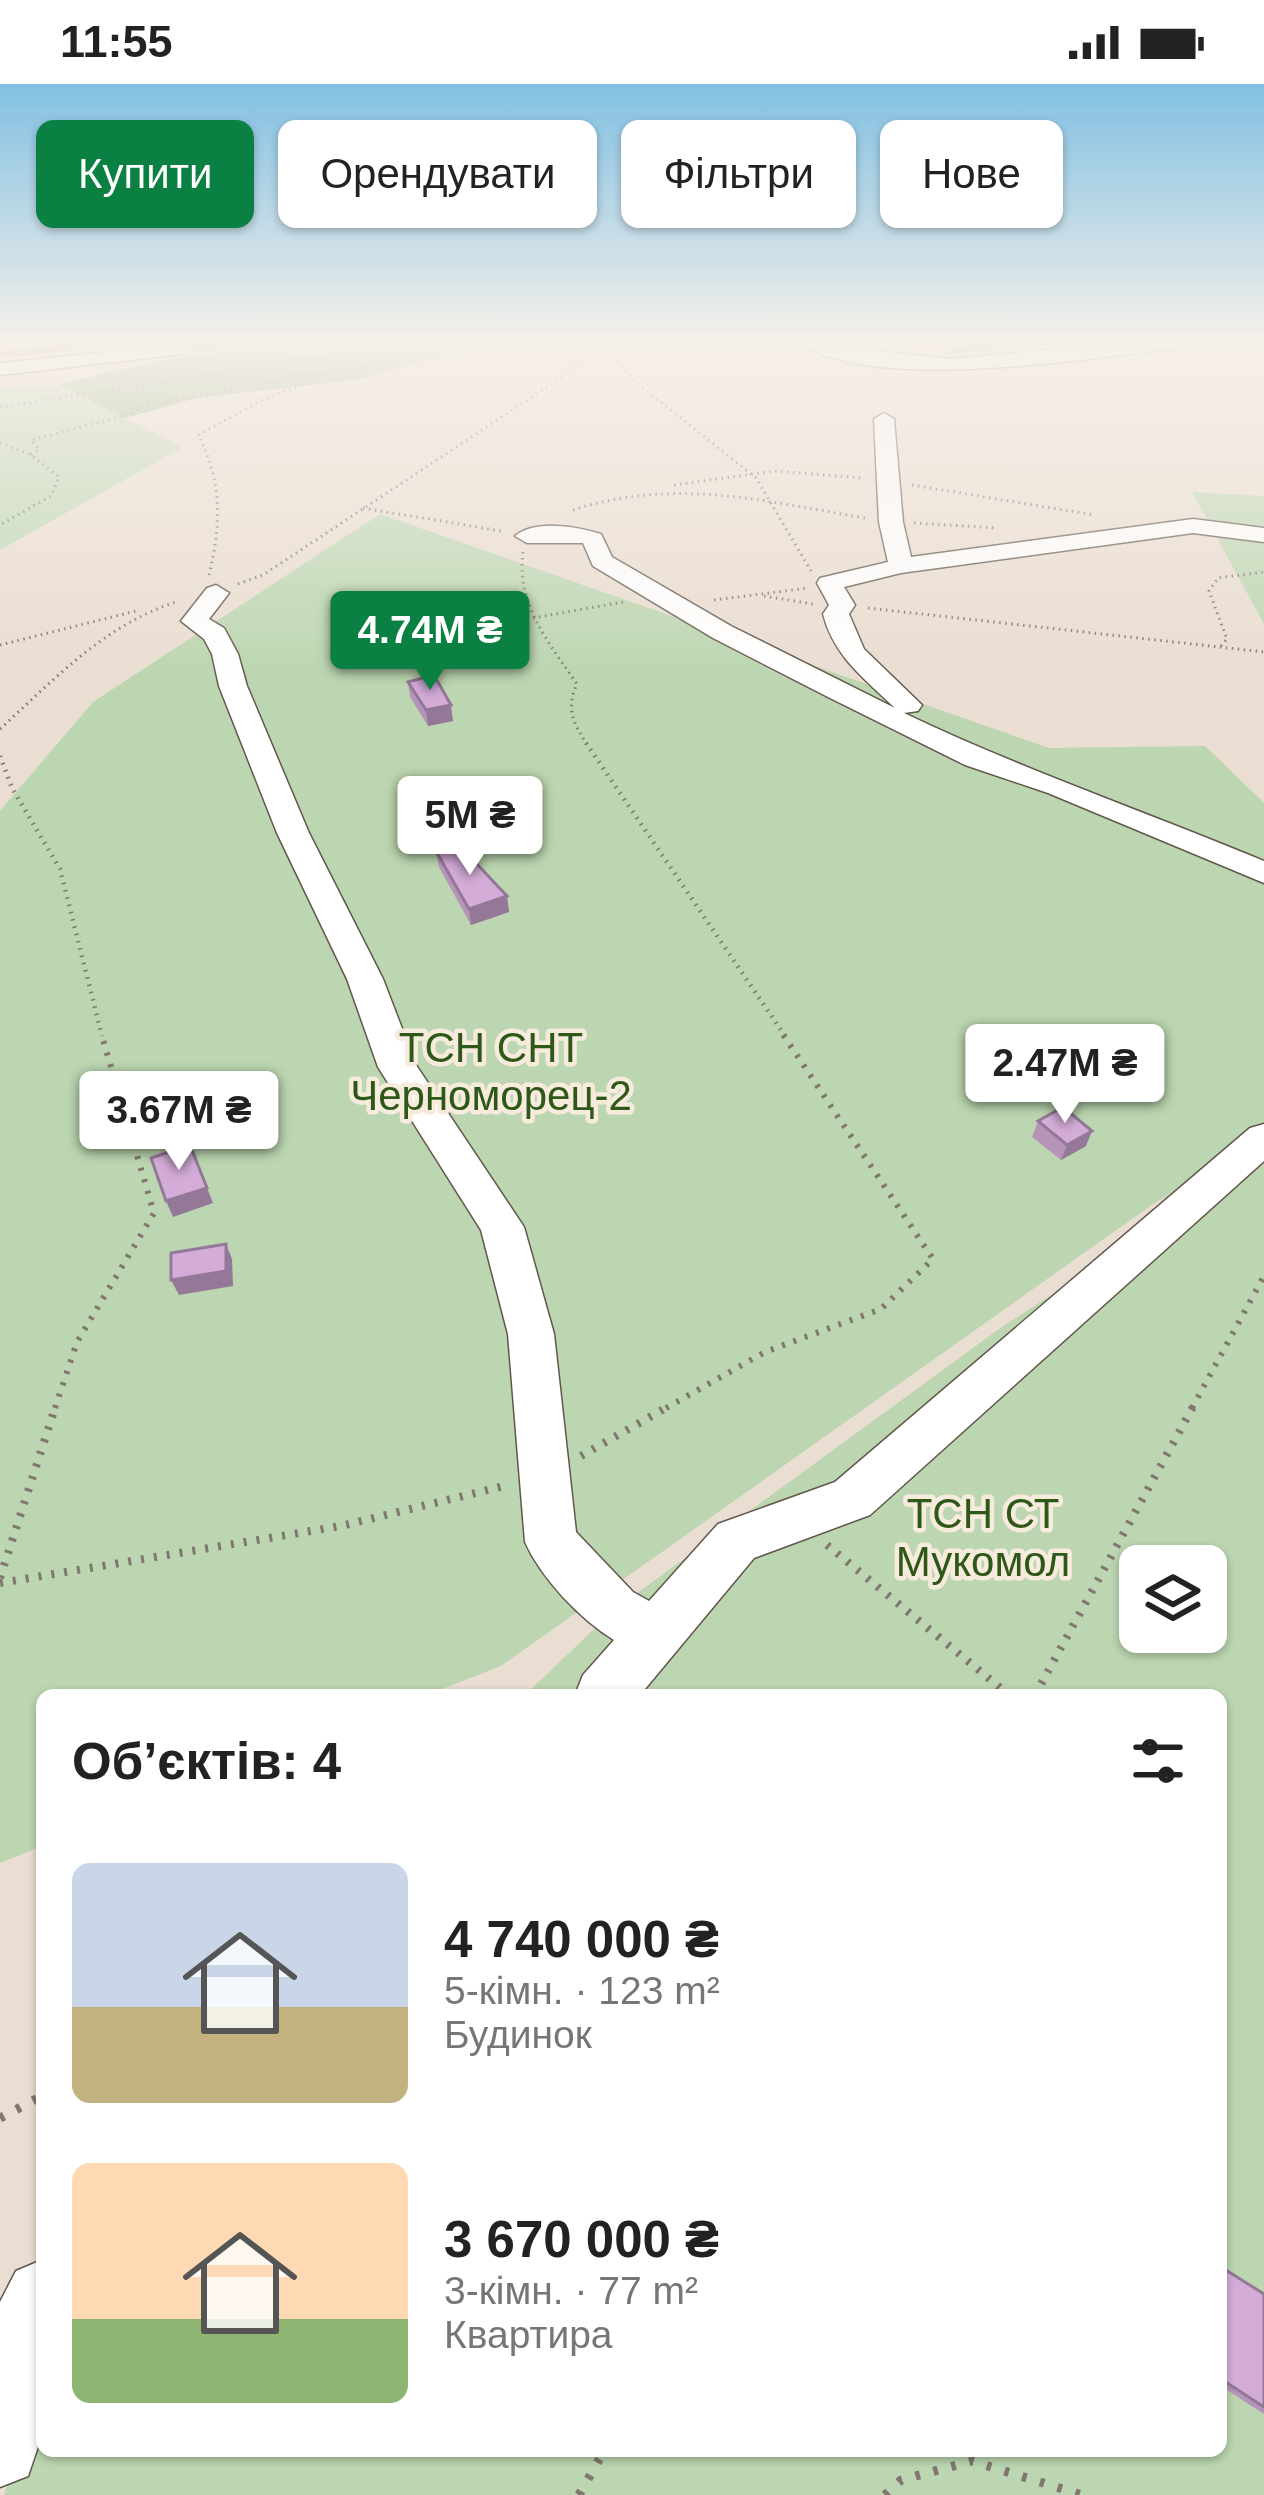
<!DOCTYPE html>
<html lang="uk">
<meta charset="utf-8">
<style>
:root{--surface:#fff;--page:#f2f2f2;--text:#222;--muted:#767676;--accent:#0b8043}
body{margin:0;font-family:Arial,sans-serif;background:var(--page);color:var(--text);height:100vh;display:flex;flex-direction:column;font-size:45px;white-space:nowrap}
*{box-sizing:border-box;margin:0}
p{font-size:39px;color:var(--muted)}
.icon{flex:none;width:66px;height:66px;fill:none;stroke:currentColor;stroke-width:2;stroke-linecap:round;stroke-linejoin:round}
.map{position:relative;flex:1;overflow:hidden}
.panel{position:absolute;left:36px;top:1605px;width:1191px;height:768px;display:flex;flex-direction:column;background:var(--surface);border-radius:18px;box-shadow:0 3px 9px #0004}
.panel>*{flex:none}
.hud{position:absolute;left:36px;top:36px;width:1194px;height:108px;display:flex;gap:24px}
.buttons{position:absolute;left:1119px;top:1461px;display:grid;gap:24px}
.buttons a{display:grid;place-items:center;width:108px;height:108px;border-radius:18px;background:var(--surface);box-shadow:0 3px 9px #0004;font-size:60px}
.price{position:absolute;translate:-50% -102px;padding:0 27px;border-radius:12px;background:#fff;color:#222;font-size:39px;line-height:78px;filter:drop-shadow(0 3px 6px #0008)}
.price::after{content:'';position:absolute;left:50%;top:72px;width:36px;height:27px;margin-left:-18px;background:inherit;clip-path:polygon(0 0,100% 0,50% 100%)}
.price.current{background:var(--accent);color:#fff}
ul{padding:0;list-style:none}
li{display:flex;align-items:center;gap:36px;height:300px;padding:0 36px}
li span{display:grid;place-items:center;flex:none;width:336px;height:240px;border-radius:18px;color:#555}
li>.icon{margin-inline-start:auto}
span .icon{width:144px;height:144px;fill:#fffc;stroke-width:1}
li b{font-size:51px}
h2{display:flex;justify-content:space-between;align-items:center;height:144px;padding:0 36px;font-size:51px}
.pill{padding:0 42px;border-radius:18px;background:var(--surface);box-shadow:0 3px 9px #0004;font-size:42px;line-height:108px}
.pill.current{background:var(--accent);color:#fff}
.status{display:flex;justify-content:space-between;align-items:center;height:84px;padding:0 60px;background:var(--surface);direction:ltr}
.status svg{height:33px;fill:currentColor}
.map>svg:first-child{display:block}
</style>
<div class="status"><b>11:55</b><svg viewBox="0 0 49 12"><path d="M0 12V9h3v3zM5 12V6h3v6zM10 12V3h3v9zM15 12V0h3v12zM26 1h20v11H26zM47 4h2v5h-2z"/></svg></div>
<div class="map">
<svg width="1264" height="2411" viewBox="0 0 1264 2411">
<rect width="100%" height="100%" fill="#eaddd1"/>
<g fill="#bbd6b0" fill-rule="evenodd">
<path d="M 59,301 L 183,363 L 0,466 L 0,304 Z"/>
<path d="M 1192,408 L 1264,412 L 1264,540 Z"/>
<path d="M 380,430 L 1049,664 L 1205,662 L 1264,719 L 1264,1056 L 1153,1120 L 501,1582 L 426,1611 L 42,1611 L 42,1762 L 0,1779 L 0,727 L 93,618 Z"/>
<path d="M 1264,1072 L 1264,2411 L 4,2411 L 42,2296 L 42,2367 L 1221,2367 L 1221,1611 L 525,1611 L 614,1526 L 999,1245 ZM 1140,1482 L 1206,1482 L 1206,1548 L 1140,1548 Z"/>
</g>
<path fill="#96b788" d="M 370,258 L 454,258 L 451,262 L 462,266 L 355,296 L 197,314 L 125,334 L 59,301 C 118,286 182,268 242,267 C 287,266 327,277 370,258 Z"/>
<g fill="none" stroke-linecap="round" stroke-linejoin="round">
<defs>
<g id="minor">
<path d="M 799,258 L 950,275 L 1132,258 L 1199,258 L 1190,263 C 1098,272 874,312 799,258 Z"/>
<path d="M 186,260 L 192,261 L 192,269 L 0,291 L 0,279 Z"/>
<path d="M 884,329 L 894,335 L 903,438 L 911,473 L 1193,435 L 1264,444 L 1264,458 L 1193,449 L 901,489 L 844,503 L 855,521 L 849,530 L 864,565 L 922,621 L 918,627 L 904,629 C 1021,685 1144,727 1264,777 L 1264,799 L 1048,709 L 965,681 L 828,613 L 713,554 L 593,482 L 583,459 L 527,459 L 515,452 C 536,435 577,443 601,450 L 612,473 L 731,542 L 895,624 C 865,595 834,573 823,530 L 829,521 L 817,499 L 820,494 L 888,478 L 879,438 L 874,335 Z"/>
<path d="M 216,501 L 229,509 L 209,535 L 224,544 L 238,570 L 247,602 L 309,749 L 383,895 L 416,981 L 524,1143 L 554,1250 L 576,1448 L 633,1508 L 649,1517 L 718,1440 L 835,1398 L 1250,1044 L 1264,1040 L 1264,1077 L 870,1431 L 754,1474 L 640,1611 L 575,1611 L 583,1591 L 614,1556 C 580,1535 541,1494 525,1458 L 508,1250 L 481,1146 L 378,983 L 347,895 L 277,749 L 219,602 L 212,570 L 204,555 L 181,537 L 207,504 Z"/>
<path d="M 42,2176 L 42,2351 L 28,2392 L 0,2403 L 0,2218 L 16,2187 Z"/>
</g>
</defs>
<use href="#minor" stroke="#61574c" stroke-width="3"/>
<g stroke="#807870" stroke-width="3" stroke-dasharray="1.5 4.5" stroke-linecap="butt">
<path d="M 267,259 L 288,258"/>
<path d="M 601,260 L 637,299 L 756,394 L 811,487"/>
<path d="M 271,284 L 338,275 L 388,258"/>
<path d="M 0,323 L 252,285"/>
<path d="M 0,359 L 31,371 L 59,393 L 51,412 L 0,441"/>
<path d="M 31,371 L 39,365 L 31,356 L 131,330 L 147,321 L 376,280 L 446,258"/>
<path d="M 674,401 L 775,387 L 863,394"/>
<path d="M 912,401 L 1094,431"/>
<path d="M 363,424 L 501,447"/>
<path d="M 573,426 C 676,393 762,417 865,434"/>
<path d="M 914,439 L 997,444"/>
<path d="M 523,468 C 516,520 549,559 577,600 C 565,625 574,640 588,662"/>
<path d="M 209,491 C 221,442 223,397 198,351 L 268,313 L 320,295 L 247,282 L 282,269 L 265,262 L 266,258"/>
<path d="M 238,500 L 263,491 L 562,293 L 602,258"/>
<path d="M 764,512 L 813,520"/>
<path d="M 714,516 L 808,504"/>
<path d="M 868,524 L 1264,568"/>
<path d="M 533,534 L 623,518"/>
<path d="M 0,561 L 136,527"/>
<path d="M 1221,562 L 1227,555 L 1209,507 L 1218,494 L 1264,488"/>
<path d="M 0,645 C 56,594 105,540 179,517"/>
</g>
<g stroke="#807870" stroke-width="4.5" stroke-dasharray="1.5 6" stroke-linecap="butt">
<path d="M 586,659 L 785,952"/>
<path d="M 0,672 L 12,704 L 60,785 L 102,952"/>
</g>
<g stroke="#807870" stroke-width="6" stroke-dasharray="3 9" stroke-linecap="butt">
<path d="M 55,1324 L 77,1258 L 154,1129 L 101,949"/>
<path d="M 666,1324 L 765,1268 L 881,1225 L 933,1175 L 782,949"/>
<path d="M 1192,1324 L 1264,1192"/>
</g>
<g stroke="#807870" stroke-width="8" stroke-dasharray="3 10" stroke-linecap="butt">
<path d="M 581,1372 L 671,1321"/>
<path d="M 827,1461 L 1009,1611"/>
<path d="M 0,1494 L 56,1321"/>
<path d="M 0,1499 L 341,1442 L 508,1401"/>
<path d="M 1035,1611 L 1194,1321"/>
</g>
<g stroke="#807870" stroke-width="9" stroke-dasharray="4.5 14" stroke-linecap="butt">
<path d="M 0,2034 L 42,2012"/>
<path d="M 579,2411 L 604,2367"/>
<path d="M 885,2411 L 901,2396 L 972,2377 L 1082,2411"/>
</g>
<use href="#minor" fill="#fff" fill-rule="evenodd"/>
</g>
<g fill="#b694ba">
<path d="M 839,258 L 1084,258 L 950,270 Z"/>
<path d="M 408,598 L 453,637 L 428,642 L 410,613 Z"/>
<path d="M 436,767 L 507,812 L 509,828 L 471,841 L 439,783 Z"/>
<path d="M 1038,1037 L 1086,1062 L 1061,1076 L 1032,1053 Z"/>
<path d="M 1221,2183 L 1264,2210 L 1264,2330 L 1221,2302 Z"/>
</g>
<g fill="#947897">
<path d="M 101,258 L 161,258 L 0,274 L 0,268 Z"/>
<path d="M 224,258 L 233,258 L 224,265 L 196,269 L 195,263 Z"/>
<path d="M 1021,258 L 1084,258 L 950,270 L 951,264 Z"/>
<path d="M 451,621 L 453,637 L 428,642 L 426,626 Z"/>
<path d="M 507,812 L 509,828 L 471,841 L 469,825 Z"/>
<path d="M 1092,1047 L 1086,1062 L 1061,1076 L 1067,1061 Z"/>
<path d="M 207,1104 L 213,1119 L 173,1133 L 166,1117 Z"/>
<path d="M 226,1160 L 232,1175 L 233,1202 L 179,1211 L 171,1196 Z"/>
</g>
<g fill="#d4acd8" stroke="#947897" stroke-width="3">
<path d="M 0,258 L 101,258 L 0,268 Z"/>
<path d="M 195,258 L 224,258 L 195,263 Z"/>
<path d="M 893,258 L 1021,258 L 951,264 Z"/>
<path d="M 434,591 L 451,621 L 426,626 L 408,598 Z"/>
<path d="M 460,762 L 507,812 L 469,825 L 436,767 Z"/>
<path d="M 1063,1023 L 1092,1047 L 1067,1061 L 1038,1037 Z"/>
<path d="M 190,1061 L 207,1104 L 166,1117 L 151,1074 Z"/>
<path d="M 226,1160 L 226,1187 L 171,1196 L 171,1169 Z"/>
<path d="M 1221,2183 L 1264,2210 L 1264,2323 L 1221,2295 Z"/>
</g>
<linearGradient id="sky" x2="0" y2="1"><stop stop-color="#81c0e2"/><stop offset="0.43" stop-color="#f6f0ea"/><stop offset="1" stop-color="#f6f0ea" stop-opacity="0"/></linearGradient>
<rect width="1264" height="596" fill="url(#sky)"/>
<g text-anchor="middle" dominant-baseline="central" stroke-width="9" stroke-linejoin="round" paint-order="stroke">
<g font-size="42" fill="#2d5817" stroke="#f7ebde">
<text x="491" y="963">ТСН СНТ<tspan x="491" dy="48">Черноморец-2</tspan></text>
<text x="983" y="1429">ТСН СТ<tspan x="983" dy="48">Мукомол</tspan></text>
</g>
</g>
</svg>
<div class="buttons">
<a><svg class="icon" aria-label="layers" viewBox="0 0 24 24"><path d="M12 4l9 5-9 5-9-5zM3 14l9 5 9-5"/></svg></a>
</div>
<b class="price current" style="left:430px;top:609px">4.74M ₴</b>
<b class="price" style="left:470px;top:794px">5M ₴</b>
<b class="price" style="left:1065px;top:1042px">2.47M ₴</b>
<b class="price" style="left:179px;top:1089px">3.67M ₴</b>
<div class="hud">
<a class="pill current">Купити</a>
<a class="pill">Орендувати</a>
<a class="pill">Фільтри</a>
<a class="pill">Нове</a>
</div>
<section class="panel">
<h2>Об’єктів: 4<svg class="icon" aria-label="filters" viewBox="0 0 24 24"><path d="M4 7h16M4 17h16"/><circle cx="9" cy="7" r="2"/><circle cx="15" cy="17" r="2"/></svg></h2>
<ul>
<li><span style="background:linear-gradient(#c9d6e8 60%,#c2b280 0)"><svg class="icon" aria-label="home" viewBox="0 0 24 24"><path d="M3 11l9-7 9 7M6 9v11h12V9"/></svg></span><div><b>4 740 000 ₴</b><p>5-кімн. · 123 m²</p><p>Будинок</p></div></li>
<li><span style="background:linear-gradient(#ffd9b3 65%,#8fb573 0)"><svg class="icon" aria-label="home" viewBox="0 0 24 24"><path d="M3 11l9-7 9 7M6 9v11h12V9"/></svg></span><div><b>3 670 000 ₴</b><p>3-кімн. · 77 m²</p><p>Квартира</p></div></li>
</ul>
</section>
</div>
